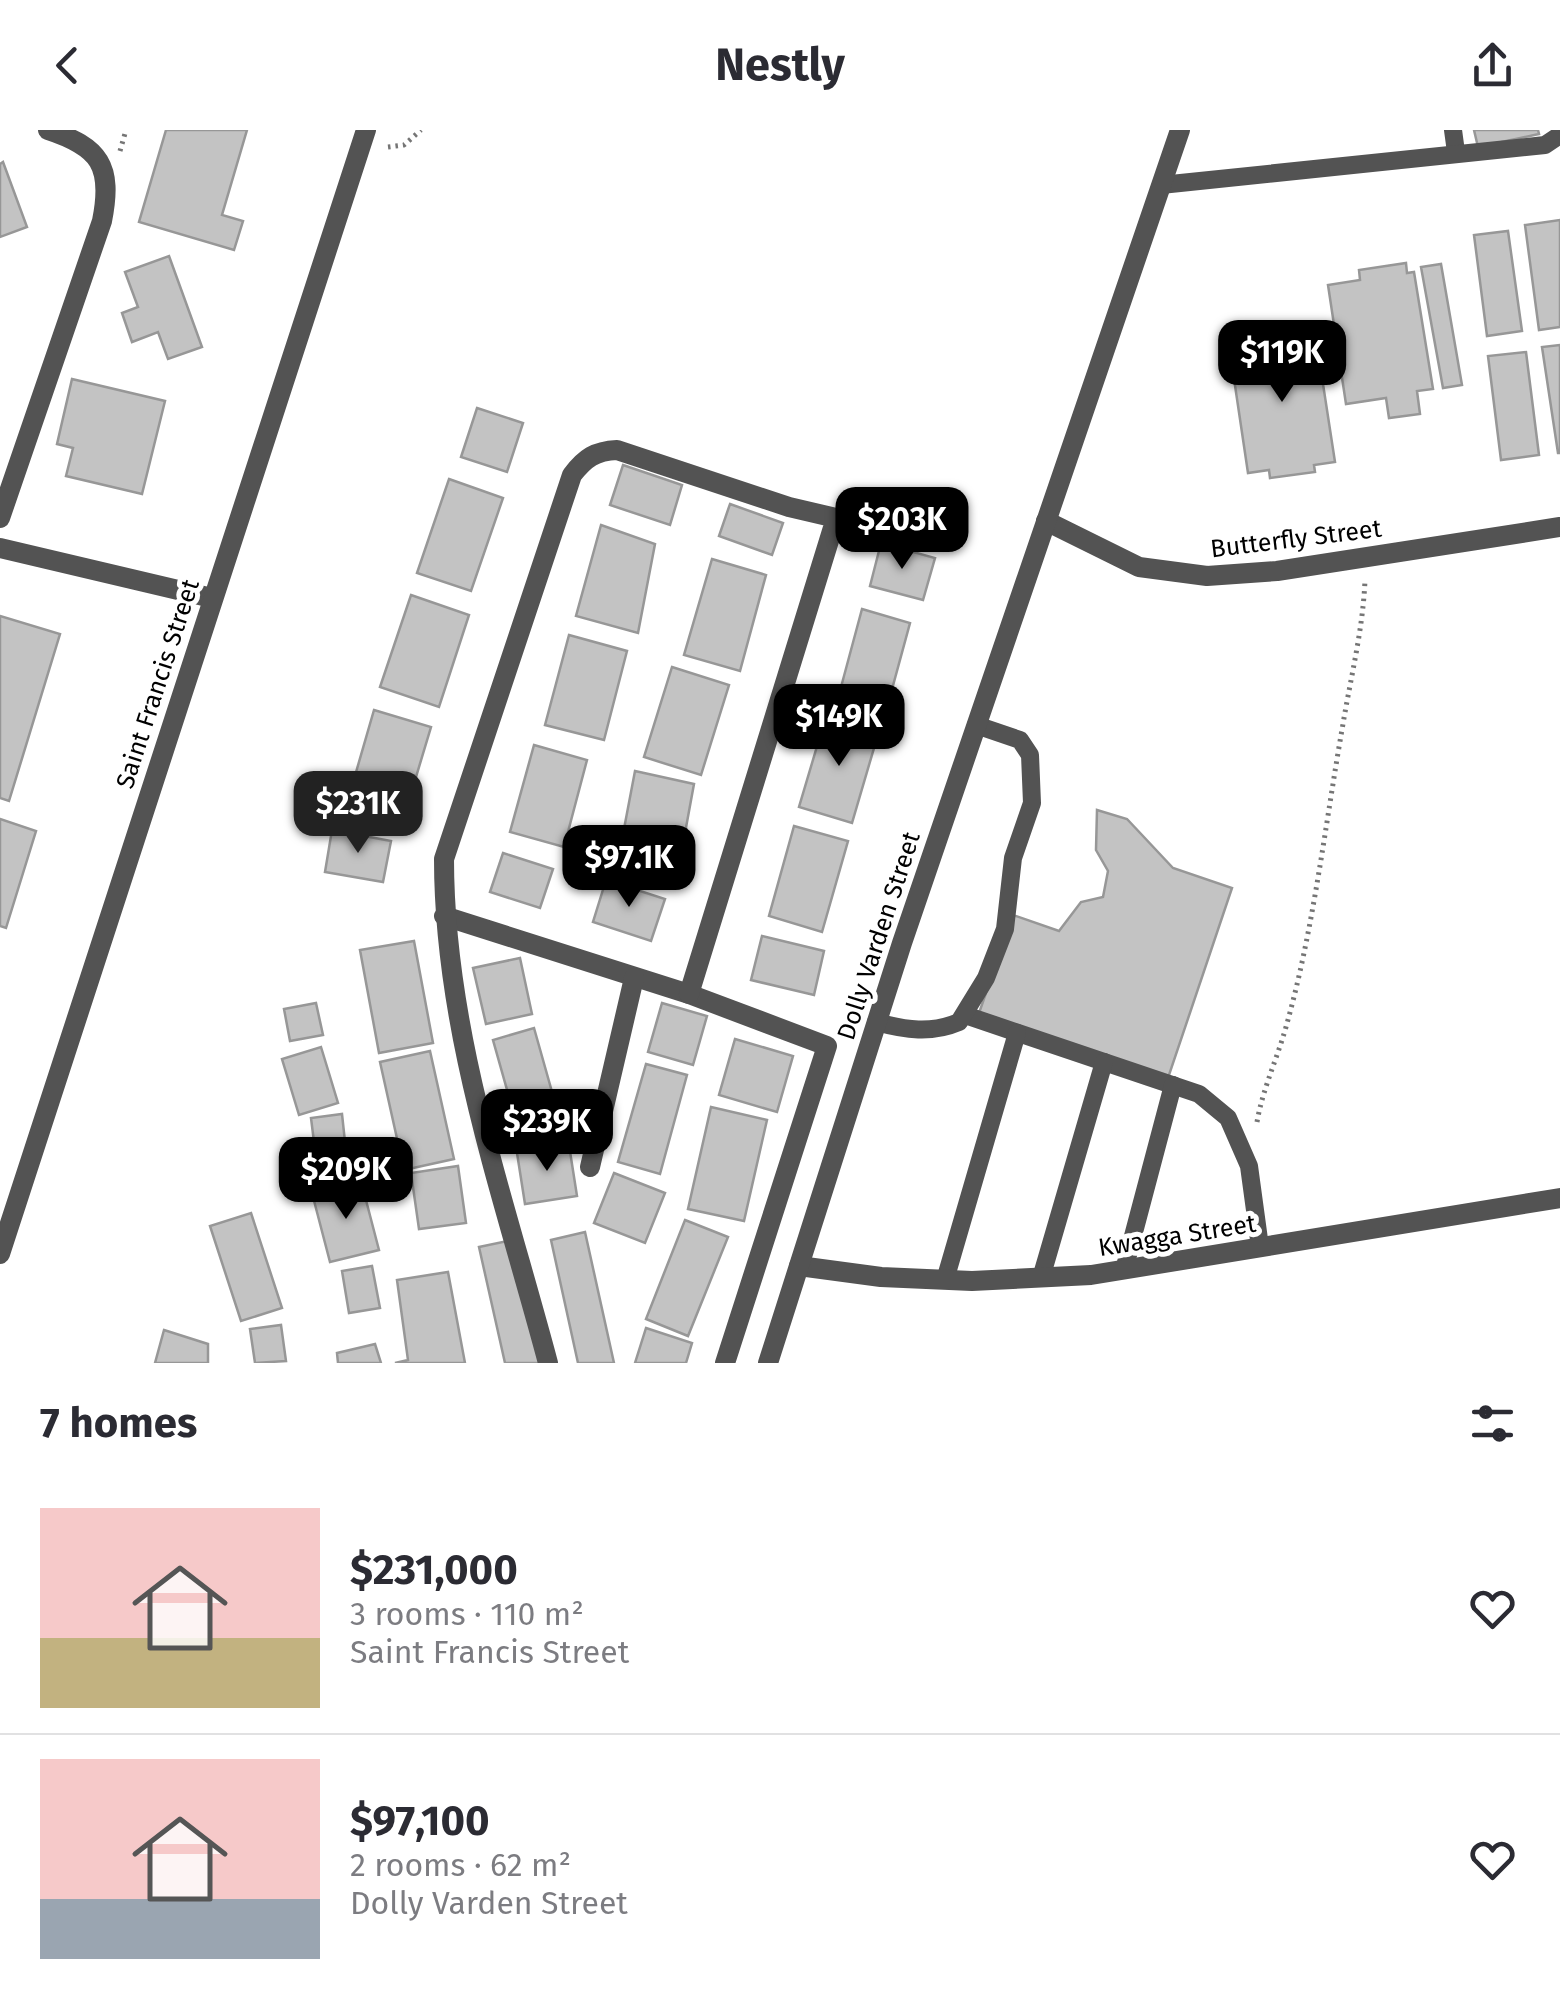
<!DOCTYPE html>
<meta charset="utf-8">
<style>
:root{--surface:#fff;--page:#f7f7f7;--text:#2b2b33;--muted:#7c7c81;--line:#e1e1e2;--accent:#000}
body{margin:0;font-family:"Fira Sans",sans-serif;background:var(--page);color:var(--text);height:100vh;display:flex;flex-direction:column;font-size:38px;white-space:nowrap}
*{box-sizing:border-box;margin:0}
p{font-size:32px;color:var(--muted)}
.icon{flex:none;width:55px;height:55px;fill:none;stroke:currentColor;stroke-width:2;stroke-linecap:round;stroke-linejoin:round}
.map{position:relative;height:1233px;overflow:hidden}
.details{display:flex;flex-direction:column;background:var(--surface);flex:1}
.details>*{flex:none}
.price{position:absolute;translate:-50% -85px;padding:0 22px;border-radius:20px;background:var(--accent);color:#fff;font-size:32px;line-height:65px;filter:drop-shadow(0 2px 5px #0008)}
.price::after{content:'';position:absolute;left:50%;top:60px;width:30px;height:22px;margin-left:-15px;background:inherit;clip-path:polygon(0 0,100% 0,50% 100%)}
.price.current{background:#222;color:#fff}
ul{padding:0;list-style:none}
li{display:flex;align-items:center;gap:30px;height:250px;padding:0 40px}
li+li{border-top:2px solid var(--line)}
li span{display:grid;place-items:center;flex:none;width:280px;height:200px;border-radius:0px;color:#555}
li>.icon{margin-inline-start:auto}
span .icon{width:120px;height:120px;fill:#fffc;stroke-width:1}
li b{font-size:42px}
h2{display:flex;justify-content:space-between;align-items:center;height:120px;padding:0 40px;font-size:42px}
header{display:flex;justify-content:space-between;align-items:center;height:130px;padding:0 40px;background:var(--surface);font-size:45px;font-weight:700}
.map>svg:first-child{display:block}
</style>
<header><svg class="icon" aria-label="back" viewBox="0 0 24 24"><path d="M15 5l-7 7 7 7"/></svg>Nestly<svg class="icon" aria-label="share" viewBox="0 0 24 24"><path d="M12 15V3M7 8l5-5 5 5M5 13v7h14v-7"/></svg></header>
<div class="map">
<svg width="1560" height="1233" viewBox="0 0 1560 1233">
<rect width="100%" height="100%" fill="#fff"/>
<g fill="#c3c3c3" stroke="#979797" stroke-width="2.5">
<path d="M 166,0 L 247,0 L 222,85 L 243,91 L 234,120 L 139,92 Z"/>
<path d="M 1474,0 L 1538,0 L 1539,4 L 1478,17 Z"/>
<path d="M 3,32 L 27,97 L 0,107 L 0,34 Z"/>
<path d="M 1560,90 L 1560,197 L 1539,200 L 1525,95 Z"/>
<path d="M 1508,101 L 1522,201 L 1487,206 L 1474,105 Z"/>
<path d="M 169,126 L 202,217 L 168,229 L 158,202 L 132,212 L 122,183 L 138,177 L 125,142 Z"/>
<path d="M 1406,133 L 1407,143 L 1414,142 L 1433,259 L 1417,261 L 1420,284 L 1389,288 L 1386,268 L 1346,274 L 1328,155 L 1360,150 L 1359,140 Z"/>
<path d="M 1441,134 L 1462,255 L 1443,258 L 1421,137 Z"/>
<path d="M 1315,202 L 1335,332 L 1314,335 L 1315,342 L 1270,348 L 1269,340 L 1248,343 L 1229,215 Z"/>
<path d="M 1560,215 L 1560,323 L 1558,323 L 1542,217 Z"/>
<path d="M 1526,222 L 1539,325 L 1501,330 L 1488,226 Z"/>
<path d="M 72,249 L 165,271 L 142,364 L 66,346 L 73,318 L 57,314 Z"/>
<path d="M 477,278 L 523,293 L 507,342 L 461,327 Z"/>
<path d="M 623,335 L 682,355 L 670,395 L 610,375 Z"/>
<path d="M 449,349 L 503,368 L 471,461 L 417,443 Z"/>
<path d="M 730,374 L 783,393 L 772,425 L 719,406 Z"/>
<path d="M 601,395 L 655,414 L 638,503 L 576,486 Z"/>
<path d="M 881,413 L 935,428 L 923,470 L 870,456 Z"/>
<path d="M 712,429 L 766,445 L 740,541 L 684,525 Z"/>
<path d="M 411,465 L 469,485 L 439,577 L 380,557 Z"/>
<path d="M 862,479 L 910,493 L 885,585 L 837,572 Z"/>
<path d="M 0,486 L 60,504 L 9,671 L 0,668 Z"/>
<path d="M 569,505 L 627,521 L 604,610 L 545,595 Z"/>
<path d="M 672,537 L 729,555 L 701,645 L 644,627 Z"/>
<path d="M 374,580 L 431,597 L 404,687 L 348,670 Z"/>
<path d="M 826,586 L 879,601 L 852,693 L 799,677 Z"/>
<path d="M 534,615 L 587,630 L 564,717 L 510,702 Z"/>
<path d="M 635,641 L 694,654 L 676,752 L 616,741 Z"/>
<path d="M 1097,680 L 1127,689 L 1173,738 L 1232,758 L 1167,951 L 978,886 L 1013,785 L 1059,801 L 1081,772 L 1103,767 L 1108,741 L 1096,720 Z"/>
<path d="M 0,689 L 36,701 L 6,798 L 0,796 Z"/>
<path d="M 794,696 L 848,711 L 822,802 L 769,786 Z"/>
<path d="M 332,700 L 391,711 L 383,752 L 325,742 Z"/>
<path d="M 503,723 L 553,739 L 540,778 L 490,762 Z"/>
<path d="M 606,750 L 665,769 L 651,811 L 593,792 Z"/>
<path d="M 762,806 L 824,821 L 814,865 L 751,850 Z"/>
<path d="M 414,811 L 433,913 L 379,923 L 360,820 Z"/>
<path d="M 520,828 L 532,884 L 486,894 L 473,838 Z"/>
<path d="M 316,873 L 323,905 L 290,911 L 284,879 Z"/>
<path d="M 662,873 L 707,886 L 693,935 L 648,922 Z"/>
<path d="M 534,898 L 563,1001 L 522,1013 L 493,910 Z"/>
<path d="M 735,909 L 793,926 L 777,982 L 719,965 Z"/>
<path d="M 321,917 L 338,973 L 299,985 L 282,929 Z"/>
<path d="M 430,921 L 454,1029 L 404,1040 L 380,932 Z"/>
<path d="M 646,934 L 687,945 L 660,1044 L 618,1032 Z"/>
<path d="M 711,977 L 767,990 L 744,1091 L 688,1079 Z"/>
<path d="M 342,984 L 349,1049 L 319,1052 L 311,988 Z"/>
<path d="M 569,1015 L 577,1066 L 525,1074 L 517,1023 Z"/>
<path d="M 458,1036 L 466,1093 L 419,1099 L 411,1043 Z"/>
<path d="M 614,1043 L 665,1063 L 645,1113 L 594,1093 Z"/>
<path d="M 361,1051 L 379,1120 L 330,1132 L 312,1063 Z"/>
<path d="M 251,1083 L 282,1178 L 241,1191 L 210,1096 Z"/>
<path d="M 685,1090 L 728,1107 L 688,1206 L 646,1189 Z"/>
<path d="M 585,1102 L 614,1233 L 578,1233 L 551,1110 Z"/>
<path d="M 512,1110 L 540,1233 L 505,1233 L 479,1117 Z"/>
<path d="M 372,1136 L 380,1178 L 349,1183 L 342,1141 Z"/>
<path d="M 448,1142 L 465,1233 L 395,1233 L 408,1230 L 397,1150 Z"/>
<path d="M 281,1195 L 286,1231 L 255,1233 L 250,1199 Z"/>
<path d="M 646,1198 L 692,1213 L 686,1233 L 635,1233 Z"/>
<path d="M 164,1200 L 208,1214 L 208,1233 L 155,1233 Z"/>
<path d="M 375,1214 L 381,1233 L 338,1233 L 337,1223 Z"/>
</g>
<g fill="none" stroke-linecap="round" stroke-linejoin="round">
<g stroke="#757575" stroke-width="5" stroke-dasharray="2.5 5" stroke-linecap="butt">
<path d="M 388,17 L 404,15 L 421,0"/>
<path d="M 120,21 L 126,0"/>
<path d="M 1257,992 C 1263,958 1277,929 1286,897 C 1314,798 1325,695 1343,594 C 1351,546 1363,499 1365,450"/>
</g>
<g stroke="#535353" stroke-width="18">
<path d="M 1453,0 L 1456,22"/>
<path d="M 1161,55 L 1545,15 L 1560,5"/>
<path d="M 965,885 L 1199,964 L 1228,988 L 1249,1036 L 1260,1117"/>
<path d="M 876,892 C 906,900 931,904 959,892 L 986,848 L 1005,799 L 1013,728 L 1032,673 L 1030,625 L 1020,610 L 976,595"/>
<path d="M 1124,1140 L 1173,955"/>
<path d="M 1041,1148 L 1104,932"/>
<path d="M 945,1150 L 1017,903"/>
</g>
<g stroke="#535353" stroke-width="20">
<path d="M 0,388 L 102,91 C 113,36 100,17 48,0"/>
<path d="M 1046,391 L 1139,437 L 1207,446 L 1277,441 L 1560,397"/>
<path d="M 0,418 L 212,468"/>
<path d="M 444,786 L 689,864 L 827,916 L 725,1233"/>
<path d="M 590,1037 L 634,848"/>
<path d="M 799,1136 L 881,1147 L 972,1151 L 1091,1145 L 1560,1068"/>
<path d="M 548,1233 C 504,1067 444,902 444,729 L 572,345 C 585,328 595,321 617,320 L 789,377 L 836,388 L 689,864"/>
<path d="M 768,1233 L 902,813 L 1180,0"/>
</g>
<path stroke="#535353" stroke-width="20" d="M 0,1124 L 366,0"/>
</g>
<g text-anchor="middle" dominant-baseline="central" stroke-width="10" stroke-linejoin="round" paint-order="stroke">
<g font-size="25" fill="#000" stroke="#fff">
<text transform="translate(1296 409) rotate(-7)">Butterfly Street</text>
<text transform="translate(158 554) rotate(-72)">Saint Francis Street</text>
<text transform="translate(879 806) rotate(-72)">Dolly Varden Street</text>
<text transform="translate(1177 1106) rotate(-9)">Kwagga Street</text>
</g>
</g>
</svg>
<b class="price" style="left:1282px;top:275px">$119K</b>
<b class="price" style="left:902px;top:442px">$203K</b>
<b class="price" style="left:839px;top:639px">$149K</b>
<b class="price current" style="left:358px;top:726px">$231K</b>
<b class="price" style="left:629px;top:780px">$97.1K</b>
<b class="price" style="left:547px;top:1044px">$239K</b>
<b class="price" style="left:346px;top:1092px">$209K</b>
</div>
<section class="details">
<h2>7 homes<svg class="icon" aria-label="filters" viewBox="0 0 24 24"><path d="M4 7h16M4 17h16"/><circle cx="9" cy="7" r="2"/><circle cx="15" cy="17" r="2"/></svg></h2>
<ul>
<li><span style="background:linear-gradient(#f6c9c9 65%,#c2b280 0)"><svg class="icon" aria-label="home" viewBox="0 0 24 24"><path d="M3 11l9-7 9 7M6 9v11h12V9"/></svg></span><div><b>$231,000</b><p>3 rooms · 110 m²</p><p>Saint Francis Street</p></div><svg class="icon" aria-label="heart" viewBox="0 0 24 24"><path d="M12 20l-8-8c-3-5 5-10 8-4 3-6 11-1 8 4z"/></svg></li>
<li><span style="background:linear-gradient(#f6c9c9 70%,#9aa5b1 0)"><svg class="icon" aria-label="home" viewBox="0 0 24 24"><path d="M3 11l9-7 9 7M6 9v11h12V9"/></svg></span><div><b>$97,100</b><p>2 rooms · 62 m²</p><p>Dolly Varden Street</p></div><svg class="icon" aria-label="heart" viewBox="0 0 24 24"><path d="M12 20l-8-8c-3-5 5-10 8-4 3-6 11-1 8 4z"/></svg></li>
</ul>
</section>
